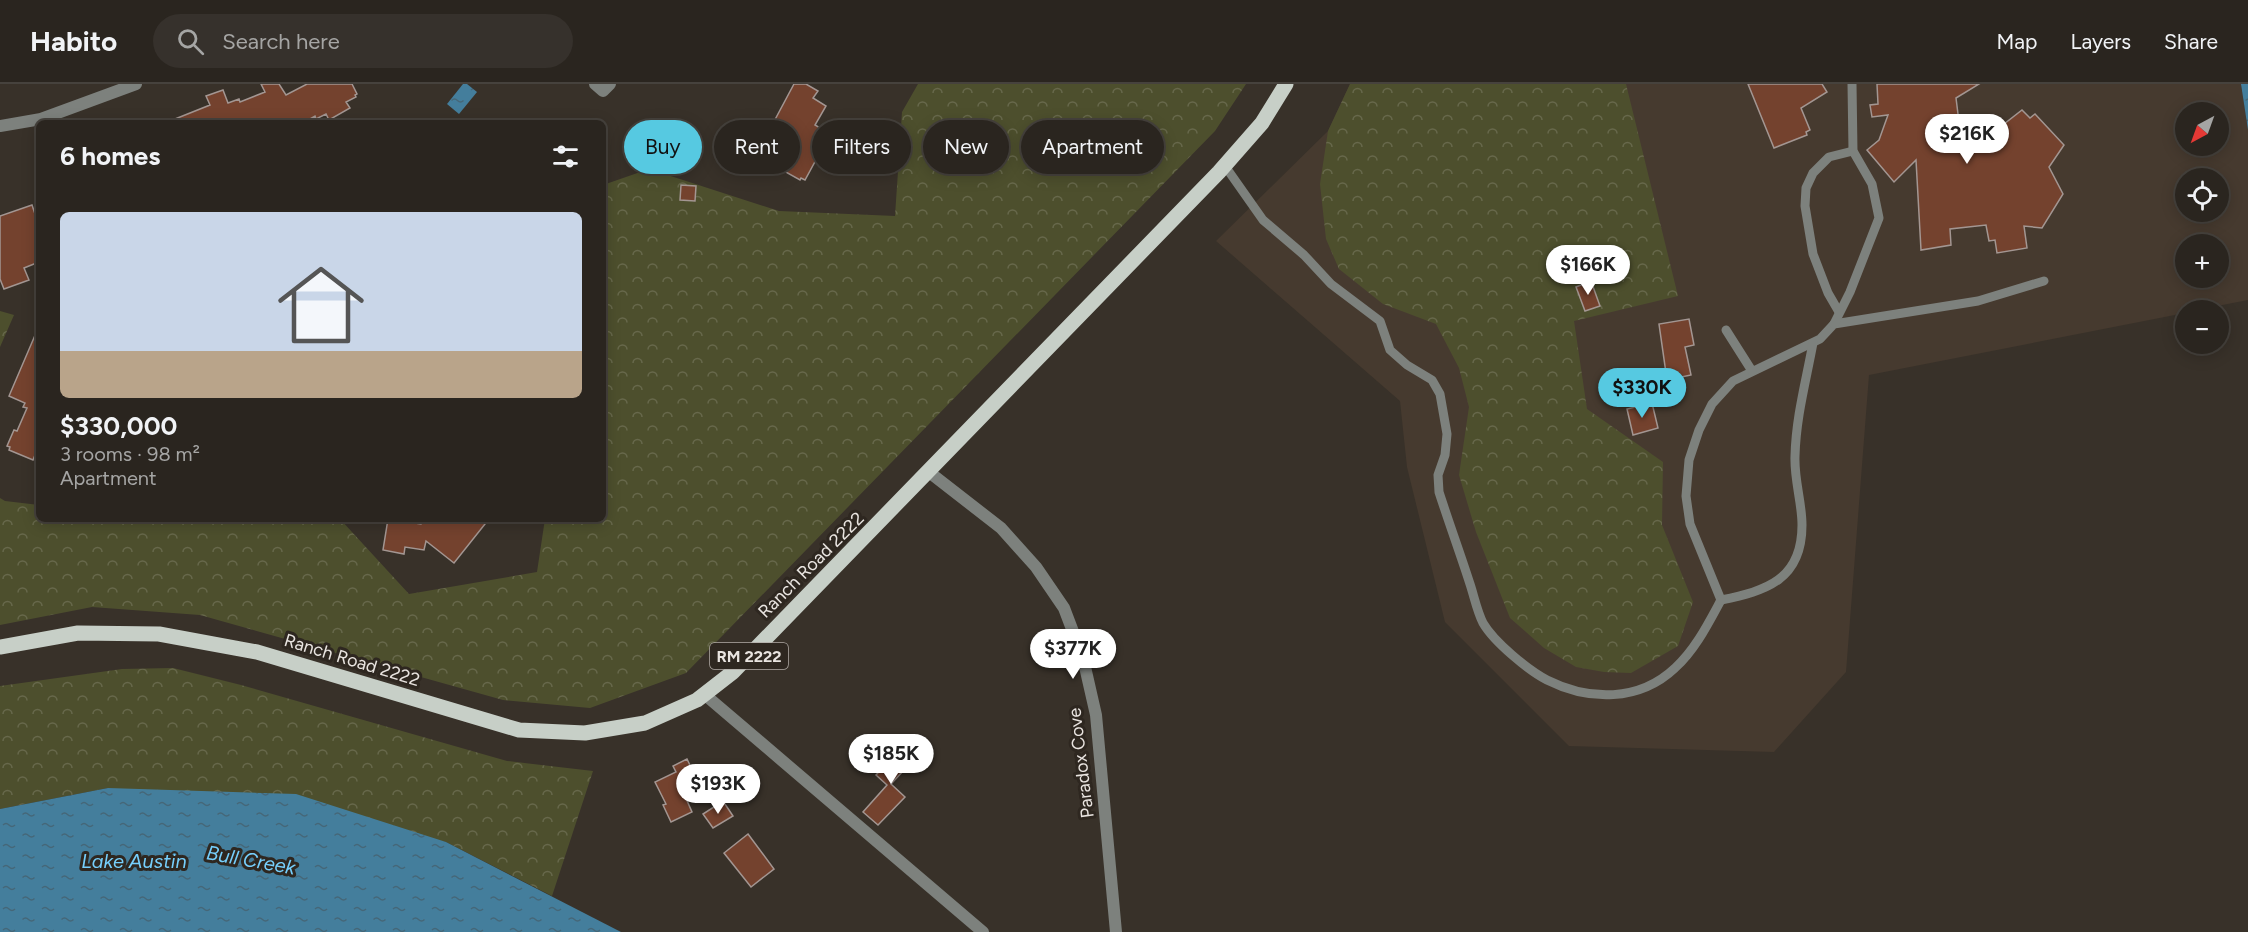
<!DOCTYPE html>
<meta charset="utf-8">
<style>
:root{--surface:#2a251f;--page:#36312c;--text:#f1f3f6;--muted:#a5a5a4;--line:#46423d;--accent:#56c9e1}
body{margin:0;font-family:Figtree,sans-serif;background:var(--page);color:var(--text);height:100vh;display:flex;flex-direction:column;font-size:22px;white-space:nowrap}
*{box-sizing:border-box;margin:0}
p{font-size:20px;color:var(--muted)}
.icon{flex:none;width:33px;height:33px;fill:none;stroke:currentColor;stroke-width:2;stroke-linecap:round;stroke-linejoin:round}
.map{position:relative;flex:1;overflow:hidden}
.details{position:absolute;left:36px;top:36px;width:570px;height:402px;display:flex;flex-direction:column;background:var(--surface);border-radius:9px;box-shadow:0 3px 15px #0003,0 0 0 2px var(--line)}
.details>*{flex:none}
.hud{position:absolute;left:624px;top:36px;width:570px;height:54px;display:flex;gap:12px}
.needle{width:39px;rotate:221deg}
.fabs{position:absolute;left:2175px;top:18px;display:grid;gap:12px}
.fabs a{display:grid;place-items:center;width:54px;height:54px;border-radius:50%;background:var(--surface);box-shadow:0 3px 15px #0003,0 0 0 2px var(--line);font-size:30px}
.price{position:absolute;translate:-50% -51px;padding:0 14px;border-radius:21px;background:#fff;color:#222;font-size:20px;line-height:39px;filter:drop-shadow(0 2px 3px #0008)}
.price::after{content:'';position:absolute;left:50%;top:36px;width:18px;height:14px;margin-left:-9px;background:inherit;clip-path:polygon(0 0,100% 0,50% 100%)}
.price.current{background:var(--accent);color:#111}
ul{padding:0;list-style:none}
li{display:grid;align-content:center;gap:12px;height:318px;padding:0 24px}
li+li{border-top:2px solid var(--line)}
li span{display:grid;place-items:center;height:186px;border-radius:9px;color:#555}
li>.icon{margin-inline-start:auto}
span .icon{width:108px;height:108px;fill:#fffc;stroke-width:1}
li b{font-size:26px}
h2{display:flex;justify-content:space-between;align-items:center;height:72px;padding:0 24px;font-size:26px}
.pill{padding:0 21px;border-radius:27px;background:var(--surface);box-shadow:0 3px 15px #0003,0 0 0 2px var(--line);font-size:21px;line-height:54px}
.pill.current{background:var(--accent);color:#111}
header{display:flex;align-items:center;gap:36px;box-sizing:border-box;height:84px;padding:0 30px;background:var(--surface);border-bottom:2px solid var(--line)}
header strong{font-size:28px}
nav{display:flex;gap:33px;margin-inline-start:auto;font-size:21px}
.search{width:420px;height:54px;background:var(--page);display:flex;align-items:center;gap:15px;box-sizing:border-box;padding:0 21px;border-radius:33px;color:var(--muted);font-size:22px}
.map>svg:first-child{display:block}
</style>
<header>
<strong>Habito</strong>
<div class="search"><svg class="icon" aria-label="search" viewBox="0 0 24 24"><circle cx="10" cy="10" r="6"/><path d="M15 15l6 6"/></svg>Search here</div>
<nav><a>Map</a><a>Layers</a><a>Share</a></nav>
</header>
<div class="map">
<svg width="2248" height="848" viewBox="0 0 2248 848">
<defs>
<pattern id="forest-crowns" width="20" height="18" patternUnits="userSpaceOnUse" patternTransform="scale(1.5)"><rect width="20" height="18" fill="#4d4f2d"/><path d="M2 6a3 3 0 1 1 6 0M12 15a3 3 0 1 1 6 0" fill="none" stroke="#67684b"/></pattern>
<pattern id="water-ripples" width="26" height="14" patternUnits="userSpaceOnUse" patternTransform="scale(1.5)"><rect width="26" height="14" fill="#447e9c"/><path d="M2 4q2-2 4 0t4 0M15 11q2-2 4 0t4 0" fill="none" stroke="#456778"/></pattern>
</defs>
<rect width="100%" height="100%" fill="#383129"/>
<path fill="#463a2f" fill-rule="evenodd" d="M 1350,0 L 2241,0 L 2248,46 L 2248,216 L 2197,226 L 2186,226 L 2185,229 L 1869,291 L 1846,588 L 1774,668 L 1569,662 L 1445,538 L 1407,383 L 1400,317 L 1216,157 L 1328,47 ZM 2186,28 L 2218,28 L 2218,62 L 2186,62 ZM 2186,94 L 2218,94 L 2218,128 L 2186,128 ZM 2186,160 L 2218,160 L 2218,194 L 2186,194 Z"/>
<g fill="url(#forest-crowns)">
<path d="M 918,0 L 1246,0 L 1215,47 L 686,589 L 590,624 L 503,616 L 200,531 L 92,523 L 0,541 L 0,414 L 5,417 L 39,421 L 39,435 L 340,435 L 409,510 L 537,488 L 545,435 L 603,435 L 603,101 L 649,85 L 779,127 L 895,132 L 902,28 Z"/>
<path d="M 1350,0 L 1626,0 L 1678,212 L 1574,237 L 1587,325 L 1663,378 L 1662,441 L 1693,518 L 1678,562 L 1631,589 L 1604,588 L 1576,583 L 1544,564 L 1510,534 L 1476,448 L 1459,391 L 1469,323 L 1459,284 L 1436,240 L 1383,220 L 1339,185 L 1326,155 L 1320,100 L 1328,47 Z"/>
<path d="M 0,227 L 14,231 L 0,263 Z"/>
<path d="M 173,584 L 241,601 L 507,677 L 593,687 L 552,812 L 446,758 L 108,704 L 0,725 L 0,602 L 122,585 Z"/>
</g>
<g fill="url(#water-ripples)">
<path d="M 463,0 L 467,0 L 477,8 L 459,30 L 447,20 Z"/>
<path d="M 2241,0 L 2248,0 L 2248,46 Z"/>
<path d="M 108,704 L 296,710 L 446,758 L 621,848 L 0,848 L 0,725 Z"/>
</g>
<g fill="#74422e" stroke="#a39692" stroke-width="1.5">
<path d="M 261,0 L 279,0 L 286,11 L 307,0 L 352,0 L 357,10 L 355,11 L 356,13 L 346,18 L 350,24 L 329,36 L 326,30 L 316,35 L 315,32 L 303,39 L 165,39 L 210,21 L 206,12 L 223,6 L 228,19 L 239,15 L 240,18 L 265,8 Z"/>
<path d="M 794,0 L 806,0 L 818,7 L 813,14 L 826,22 L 815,41 L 830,50 L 805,96 L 801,94 L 800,96 L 761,74 L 759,79 L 741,69 L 751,52 L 763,58 Z"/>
<path d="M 1748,0 L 1822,0 L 1827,8 L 1801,24 L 1810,46 L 1806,48 L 1807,51 L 1774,64 Z"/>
<path d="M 1877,0 L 1979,0 L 1956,14 L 1960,46 L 1995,47 L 2022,26 L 2030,34 L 2035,30 L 2064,61 L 2049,83 L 2063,110 L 2042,144 L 2024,142 L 2027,164 L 1997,169 L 1995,156 L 1989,157 L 1986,141 L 1950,145 L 1951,161 L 1921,166 L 1916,76 L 1894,98 L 1867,66 L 1879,56 L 1888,31 L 1872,33 L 1870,21 L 1878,20 Z"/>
<path d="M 681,101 L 696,102 L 695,117 L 680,116 Z"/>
<path d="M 32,121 L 35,130 L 39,128 L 39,178 L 24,184 L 29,196 L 4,205 L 0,195 L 0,132 Z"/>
<path d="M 1591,197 L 1600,222 L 1585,227 L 1576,203 Z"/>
<path d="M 1689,235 L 1694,261 L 1685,263 L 1691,291 L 1667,296 L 1659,240 Z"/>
<path d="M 39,242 L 39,361 L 33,376 L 9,366 L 10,363 L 7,362 L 14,346 L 17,347 L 27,324 L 23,323 L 25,319 L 9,312 Z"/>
<path d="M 1652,319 L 1658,344 L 1633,351 L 1627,325 Z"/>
<path d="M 388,435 L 421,440 L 425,435 L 489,435 L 454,479 L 426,457 L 424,466 L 405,463 L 404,470 L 383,466 Z"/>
<path d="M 908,658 L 920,669 L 891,700 L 905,713 L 878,741 L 863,728 L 887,701 L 876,691 Z"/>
<path d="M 687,675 L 700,702 L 684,710 L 692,728 L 671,738 L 663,721 L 666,720 L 655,698 L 676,688 L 673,682 Z"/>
<path d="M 723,717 L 733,732 L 713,744 L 703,730 Z"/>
<path d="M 748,750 L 774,785 L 751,803 L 724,769 Z"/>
</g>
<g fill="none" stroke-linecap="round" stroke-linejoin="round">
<g stroke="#7d817d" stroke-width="9">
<path d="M 1225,82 L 1263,136 L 1304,171 L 1331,200 L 1380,237 L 1390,266 L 1407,281 L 1432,296 L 1440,310 L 1447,350 L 1445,371 L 1438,391 L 1439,408 C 1449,439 1460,469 1470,500 C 1474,512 1477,527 1483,539 C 1494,558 1528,586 1547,596 C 1589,617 1639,618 1675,584 C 1695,566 1708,540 1721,516 L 1690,440 L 1686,412 L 1689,376 L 1699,346 L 1712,320 L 1733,297 L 1820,255 L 1834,240 L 1978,217 L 2044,197"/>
<path d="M 1839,228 L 1828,209 L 1813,170 L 1805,122 L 1806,104 L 1813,89 L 1829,73 L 1853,67"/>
<path d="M 1834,240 L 1850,208 L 1879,134 L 1872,100 L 1853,67 L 1852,0"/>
<path d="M 1726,246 L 1752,287"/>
<path d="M 1721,516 C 1766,507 1802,496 1802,441 C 1802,418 1794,396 1795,372 C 1796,333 1806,297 1813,259"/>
</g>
<g stroke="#7d817d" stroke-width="12">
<path d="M 595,0 L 603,7 L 610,0"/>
<path d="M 0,42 L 41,35 L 136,0"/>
<path d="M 929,388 L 1001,444 L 1036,483 L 1064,524 L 1083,574 L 1096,631 L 1116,848"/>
<path d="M 704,610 L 983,848"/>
</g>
<path stroke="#c7cfc7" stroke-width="15" d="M 0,563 L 78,549 L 159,550 L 257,568 L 519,646 L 585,649 L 645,639 L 697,616 L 733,588 L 1219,88 L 1262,39 L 1286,0"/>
</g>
<g text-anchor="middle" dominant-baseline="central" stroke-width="6" stroke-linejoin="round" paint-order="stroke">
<rect fill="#2e2720" stroke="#b1aba6" stroke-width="1.5" x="710" y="559" width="78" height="26" rx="4.5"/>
<g font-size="16" font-weight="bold" fill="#e9e4e0">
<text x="749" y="572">RM 2222</text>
</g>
<g font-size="18" fill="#e9e4e0" stroke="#2e2720">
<text transform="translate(811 481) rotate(-45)">Ranch Road 2222</text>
<text transform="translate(352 576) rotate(17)">Ranch Road 2222</text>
<text transform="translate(1081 679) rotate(-97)">Paradox Cove</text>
</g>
<g font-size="20" font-style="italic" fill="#76cffc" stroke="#2e2720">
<text transform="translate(251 776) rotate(10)">Bull Creek</text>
<text x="134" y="777">Lake Austin</text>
</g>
</g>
</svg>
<div class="fabs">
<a><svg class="needle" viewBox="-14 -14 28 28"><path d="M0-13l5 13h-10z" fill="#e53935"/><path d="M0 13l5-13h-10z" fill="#a5a5a4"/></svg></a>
<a><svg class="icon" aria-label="locate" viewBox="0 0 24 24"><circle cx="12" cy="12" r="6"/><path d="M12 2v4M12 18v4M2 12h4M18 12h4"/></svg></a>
<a>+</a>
<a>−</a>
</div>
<b class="price" style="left:1967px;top:81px">$216K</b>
<b class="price" style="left:1588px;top:212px">$166K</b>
<b class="price current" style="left:1642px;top:335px">$330K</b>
<b class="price" style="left:1073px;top:596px">$377K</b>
<b class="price" style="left:891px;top:701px">$185K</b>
<b class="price" style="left:718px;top:731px">$193K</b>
<div class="hud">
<a class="pill current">Buy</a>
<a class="pill">Rent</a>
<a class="pill">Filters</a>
<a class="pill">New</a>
<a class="pill">Apartment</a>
</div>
<section class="details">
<h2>6 homes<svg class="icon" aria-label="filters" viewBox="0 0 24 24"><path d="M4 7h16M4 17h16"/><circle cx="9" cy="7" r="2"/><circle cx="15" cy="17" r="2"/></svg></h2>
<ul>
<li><span style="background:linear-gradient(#c9d6e8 75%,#b9a48a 0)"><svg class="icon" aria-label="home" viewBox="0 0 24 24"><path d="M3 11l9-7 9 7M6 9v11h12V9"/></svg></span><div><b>$330,000</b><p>3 rooms · 98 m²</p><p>Apartment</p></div></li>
</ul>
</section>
</div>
